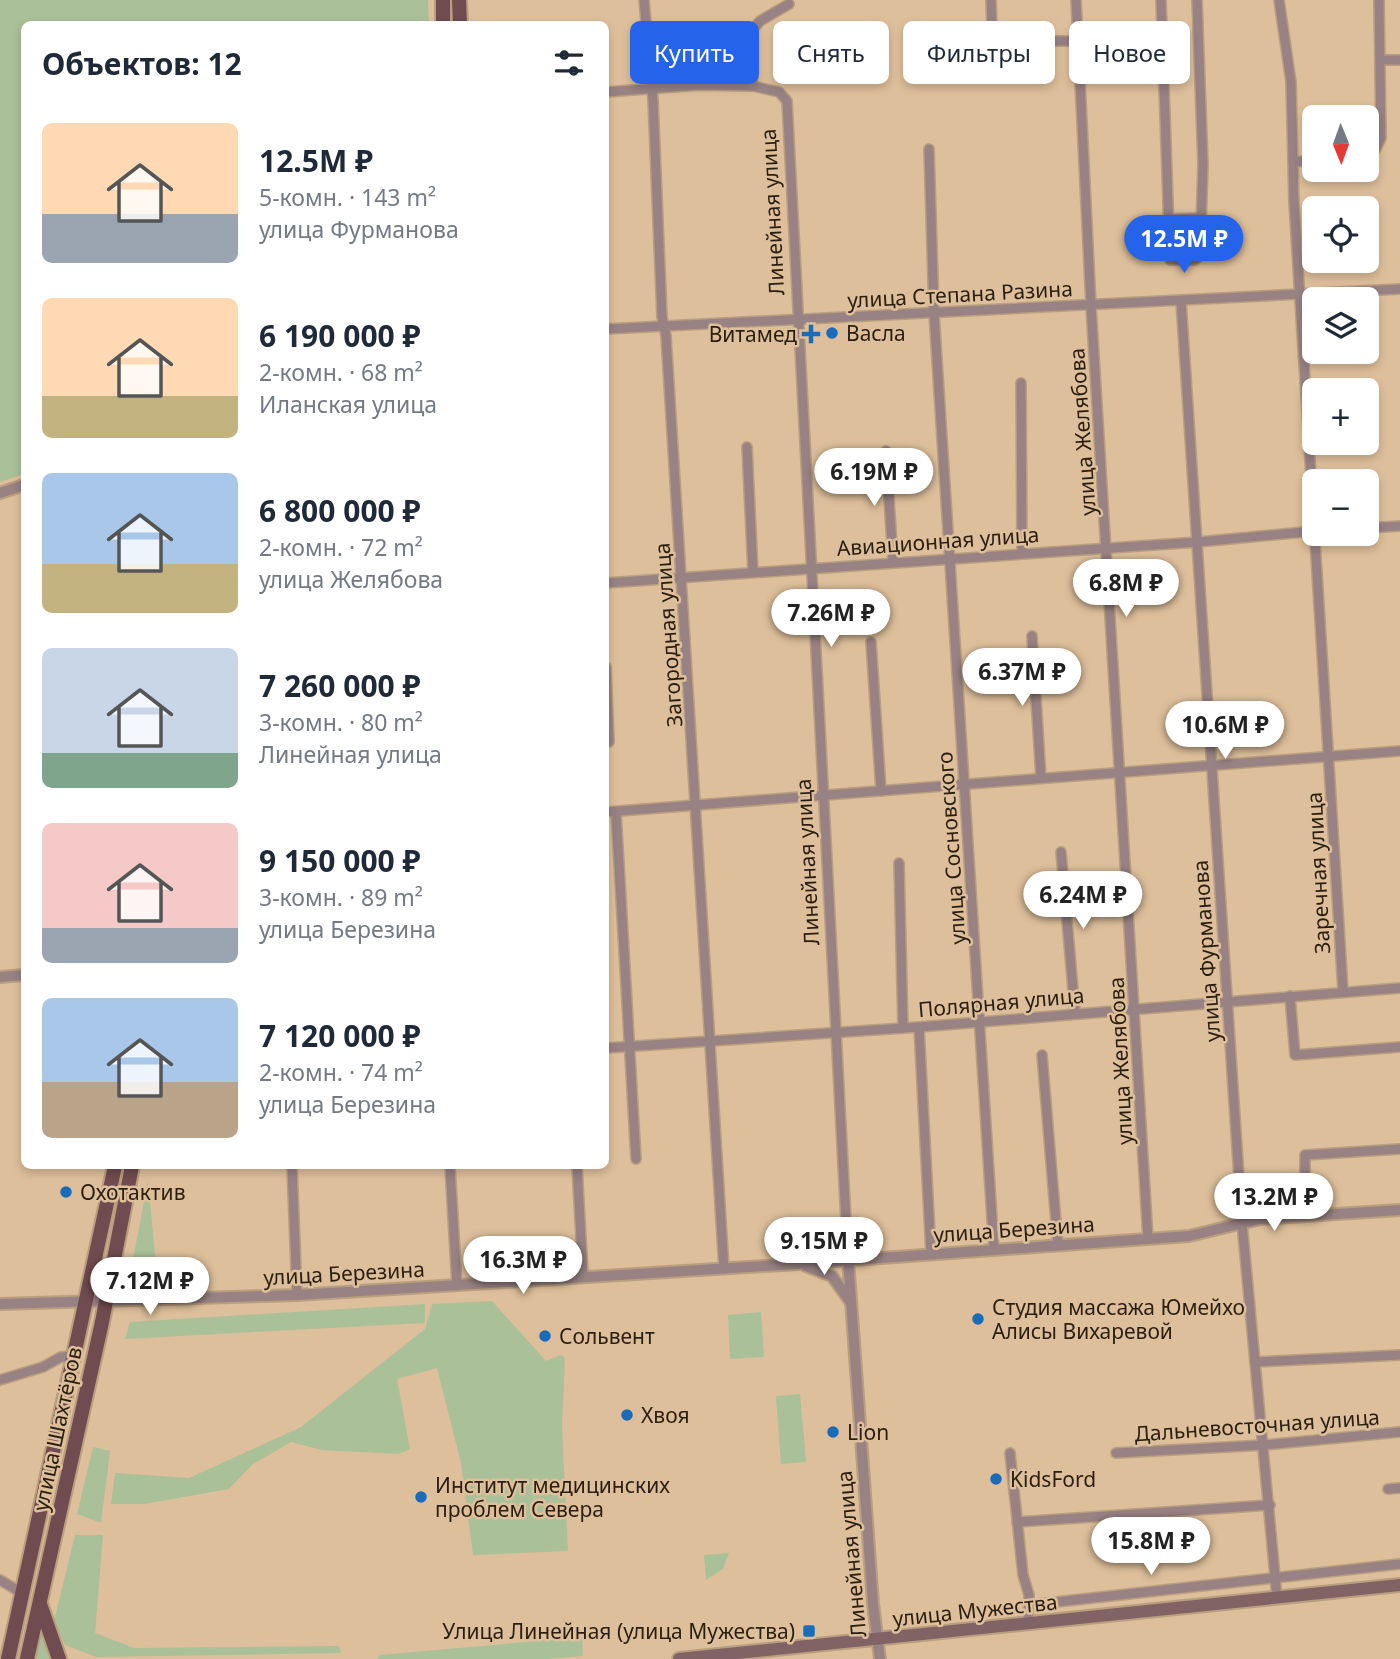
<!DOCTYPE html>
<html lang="ru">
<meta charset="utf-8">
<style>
:root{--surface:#fff;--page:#f2f2f3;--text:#1f2937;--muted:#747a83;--accent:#2563eb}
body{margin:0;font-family:"Noto Sans",sans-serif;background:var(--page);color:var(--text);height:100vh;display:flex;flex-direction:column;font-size:26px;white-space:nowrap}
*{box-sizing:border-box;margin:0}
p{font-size:23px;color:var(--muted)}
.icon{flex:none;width:38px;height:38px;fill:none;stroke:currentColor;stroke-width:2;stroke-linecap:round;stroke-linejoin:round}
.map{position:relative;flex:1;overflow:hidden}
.sheet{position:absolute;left:21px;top:21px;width:588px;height:1148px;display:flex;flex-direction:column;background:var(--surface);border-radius:10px;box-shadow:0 4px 10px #0003}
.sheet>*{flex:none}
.guide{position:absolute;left:630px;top:21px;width:665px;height:63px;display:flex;gap:14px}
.needle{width:46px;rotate:179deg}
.controls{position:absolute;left:1302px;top:105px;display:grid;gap:14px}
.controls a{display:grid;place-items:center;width:77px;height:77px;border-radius:10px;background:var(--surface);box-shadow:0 4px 10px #0003;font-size:35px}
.price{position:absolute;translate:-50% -60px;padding:0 16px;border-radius:24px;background:#fff;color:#222;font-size:23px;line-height:46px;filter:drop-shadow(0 2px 4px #0008)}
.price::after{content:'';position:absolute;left:50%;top:42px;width:21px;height:16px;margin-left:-10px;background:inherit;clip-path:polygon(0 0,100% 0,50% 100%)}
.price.on{background:var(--accent);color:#fff}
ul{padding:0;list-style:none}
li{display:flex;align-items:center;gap:21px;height:175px;padding:0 21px}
li span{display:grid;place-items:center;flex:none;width:196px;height:140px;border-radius:10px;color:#555}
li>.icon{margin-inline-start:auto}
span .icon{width:84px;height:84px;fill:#fffc;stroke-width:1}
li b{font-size:30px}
h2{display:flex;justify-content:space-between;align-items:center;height:84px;padding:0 21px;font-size:30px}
.chip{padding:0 24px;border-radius:10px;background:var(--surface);box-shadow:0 4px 10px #0003;font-size:24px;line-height:63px}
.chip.on{background:var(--accent);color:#fff}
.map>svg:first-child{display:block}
</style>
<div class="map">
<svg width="1400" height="1659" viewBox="0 0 1400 1659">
<rect width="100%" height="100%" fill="#debf9b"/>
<g fill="#aac099">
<path d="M 0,0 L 428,0 L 429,24 L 24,24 L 24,474 L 0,482 Z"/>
<path d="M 148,1181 L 158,1286 L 128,1285 Z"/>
<path d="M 492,1301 L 546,1361 L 561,1355 L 565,1358 L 562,1426 L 568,1551 L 473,1555 L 461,1463 L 437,1368 L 397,1379 L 410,1449 L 399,1454 L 322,1450 L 291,1442 L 253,1464 L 229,1489 L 144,1504 L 111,1504 L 115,1473 L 189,1478 L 301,1427 L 425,1329 L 432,1304 Z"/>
<path d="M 425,1304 L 425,1323 L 125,1339 L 130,1322 Z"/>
<path d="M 761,1312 L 764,1357 L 730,1359 L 728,1315 Z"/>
<path d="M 800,1394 L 806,1462 L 781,1464 L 776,1396 Z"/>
<path d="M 93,1447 L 110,1451 L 101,1523 L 77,1514 Z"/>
<path d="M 75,1535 L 103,1535 L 95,1633 L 134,1648 L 339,1646 L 341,1653 L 96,1657 L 65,1645 L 54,1621 Z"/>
<path d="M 729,1553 L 723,1569 L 706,1580 L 704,1555 Z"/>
<path d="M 42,1627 L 53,1659 L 35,1659 Z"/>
<path d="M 582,1637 L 583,1656 L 546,1659 L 377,1659 L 380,1655 Z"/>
</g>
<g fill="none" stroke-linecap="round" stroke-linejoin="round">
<defs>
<g id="minor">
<path d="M 644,0 L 653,100 L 662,317 L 666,336 L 724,1269"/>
<path d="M 991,0 L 992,28 L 1002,41 L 1077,41"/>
<path d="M 1076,0 L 1091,306 L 1148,1239"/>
<path d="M 1161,0 L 1170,260 L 1195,260 L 1200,256 L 1203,165 L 1197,0"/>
<path d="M 1279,0 L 1291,82 L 1294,203 L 1343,991"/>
<path d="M 1380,60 L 1400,60"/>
<path d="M 753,86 L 779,92 L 787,101 L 848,1259"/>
<path d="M 606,92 L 699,85 L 753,86 L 750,33 L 760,21 L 789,4"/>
<path d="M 929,149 L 934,313 L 994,1250"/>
<path d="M 1367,154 L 1375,150 L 1381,138 L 1379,0"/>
<path d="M 1293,162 L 1314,160"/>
<path d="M 1169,219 L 1200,218"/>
<path d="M 1181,301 L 1242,1223 L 1277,1598"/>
<path d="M 606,329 L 1400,289"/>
<path d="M 1021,383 L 1022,552"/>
<path d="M 747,447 L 753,572"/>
<path d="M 886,451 L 893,562"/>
<path d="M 1367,528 L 1400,526"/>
<path d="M 606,583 L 1198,542 L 1314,531"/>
<path d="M 1032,636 L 1041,778"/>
<path d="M 871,642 L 881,791"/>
<path d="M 606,667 L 609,742"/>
<path d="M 606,812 L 1400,751"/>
<path d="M 616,812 L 636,1159"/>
<path d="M 1061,852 L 1075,1012"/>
<path d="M 899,863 L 903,1028"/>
<path d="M 1290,996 L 1295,1055 L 1400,1047"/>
<path d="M 919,1027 L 931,1254"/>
<path d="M 606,1048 L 919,1027 L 1400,988"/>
<path d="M 1042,1055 L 1058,1246"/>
<path d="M 292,1166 L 297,1295"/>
<path d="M 450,1166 L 457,1286"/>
<path d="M 577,1166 L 583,1275"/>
<path d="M 1305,1214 L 1305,1155 L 1400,1149"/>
<path d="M 1255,1362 L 1400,1355"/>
<path d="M 0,1380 L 43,1367 L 61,1357 L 73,1356"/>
<path d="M 1010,1453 L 1023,1575 L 1029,1595 L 1028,1624"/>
<path d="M 1116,1453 L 1264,1445 L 1400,1432"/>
<path d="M 1388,1489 L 1400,1488"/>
<path d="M 1017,1522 L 1270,1505"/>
<path d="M 0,1580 L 22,1593"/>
<path d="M 1029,1605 L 1400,1564"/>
</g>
<g id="tertiary">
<path d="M 0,493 L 24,485"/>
<path d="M 0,977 L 24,975"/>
<path d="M 848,1259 L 873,1604 L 880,1659"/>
<path d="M 806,1266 L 832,1276 L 849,1300"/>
<path d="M 0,1304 L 297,1295 L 798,1264 L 1189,1236 L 1260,1219 L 1400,1210"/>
</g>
<path id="secondary" d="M 679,1659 L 1400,1585"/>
<g id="primary">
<path d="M 443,0 L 443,24"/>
<path d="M 459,0 L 460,24"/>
<path d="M 40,1604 L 59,1659"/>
<path d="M 8,1659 L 115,1166"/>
<path d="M 27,1659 L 102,1322 L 132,1166"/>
</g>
</defs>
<use href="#minor" stroke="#ba9f7f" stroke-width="12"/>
<use href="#tertiary" stroke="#ba9f7f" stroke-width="14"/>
<use href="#secondary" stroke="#ba9f7f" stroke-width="16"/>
<use href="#primary" stroke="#ba9f7f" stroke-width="18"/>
<use href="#minor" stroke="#988284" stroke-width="9"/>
<use href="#tertiary" stroke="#988284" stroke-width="10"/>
<use href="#secondary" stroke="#816265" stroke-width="12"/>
<use href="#primary" stroke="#704b4f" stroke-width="14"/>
</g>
<g fill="#186cba" stroke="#debf9b" stroke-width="2.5">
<circle cx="832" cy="333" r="7"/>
<path d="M807.5 323.5h7v7h7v7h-7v7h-7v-7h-7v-7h7z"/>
<circle cx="66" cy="1192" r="7"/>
<circle cx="978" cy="1319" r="7"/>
<circle cx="545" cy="1336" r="7"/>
<circle cx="627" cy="1415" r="7"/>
<circle cx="833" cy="1432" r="7"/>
<circle cx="996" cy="1479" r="7"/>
<circle cx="421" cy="1497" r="7"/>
<rect x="802" y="1624" width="14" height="14" rx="3.5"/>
</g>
<g text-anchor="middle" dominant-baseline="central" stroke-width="5" stroke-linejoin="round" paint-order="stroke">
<g font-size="21" fill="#2a1e10" stroke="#debf9b">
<text transform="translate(772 212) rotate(-93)">Линейная улица</text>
<text transform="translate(960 294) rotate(-3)">улица Степана Разина</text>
<text transform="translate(1082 432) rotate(-94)">улица Желябова</text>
<text transform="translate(938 541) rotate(-4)">Авиационная улица</text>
<text transform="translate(668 635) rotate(-94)">Загородная улица</text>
<text transform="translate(951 848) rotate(-94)">улица Сосновского</text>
<text transform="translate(807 862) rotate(-93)">Линейная улица</text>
<text transform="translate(1318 873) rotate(-93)">Заречная улица</text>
<text transform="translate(1206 951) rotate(-94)">улица Фурманова</text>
<text transform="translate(1001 1002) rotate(-5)">Полярная улица</text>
<text transform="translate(1120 1061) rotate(-93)">улица Желябова</text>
<text transform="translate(1014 1229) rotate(-4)">улица Березина</text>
<text transform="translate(344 1273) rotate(-3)">улица Березина</text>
<text transform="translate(1257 1425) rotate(-4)">Дальневосточная улица</text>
<text transform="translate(57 1429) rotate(-78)">улица Шахтёров</text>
<text transform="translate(851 1554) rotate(-95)">Линейная улица</text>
<text transform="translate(975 1610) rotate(-6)">улица Мужества</text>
</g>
<g font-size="21" fill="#2a1e10" stroke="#debf9b" text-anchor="start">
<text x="846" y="333">Васла</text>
<text x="797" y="334" text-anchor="end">Витамед</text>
<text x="80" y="1192">Охотактив</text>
<text x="992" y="1307">Студия массажа Юмейхо<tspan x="992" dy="24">Алисы Вихаревой</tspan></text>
<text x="559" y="1336">Сольвент</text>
<text x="641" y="1415">Хвоя</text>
<text x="847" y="1432">Lion</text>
<text x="1010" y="1479">KidsFord</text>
<text x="435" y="1485">Институт медицинских<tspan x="435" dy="24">проблем Севера</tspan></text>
<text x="795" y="1631" text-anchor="end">Улица Линейная (улица Мужества)</text>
</g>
</g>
</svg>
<div class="controls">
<a><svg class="needle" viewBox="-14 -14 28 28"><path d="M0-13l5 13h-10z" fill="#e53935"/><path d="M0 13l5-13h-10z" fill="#747a83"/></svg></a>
<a><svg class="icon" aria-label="locate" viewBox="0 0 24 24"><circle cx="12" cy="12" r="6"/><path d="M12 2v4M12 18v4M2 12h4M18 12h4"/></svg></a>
<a><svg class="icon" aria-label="layers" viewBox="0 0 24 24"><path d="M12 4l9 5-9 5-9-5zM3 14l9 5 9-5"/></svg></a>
<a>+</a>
<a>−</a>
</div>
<b class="price on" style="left:1184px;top:275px">12.5M ₽</b>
<b class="price" style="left:874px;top:508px">6.19M ₽</b>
<b class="price" style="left:1126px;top:619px">6.8M ₽</b>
<b class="price" style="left:831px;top:649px">7.26M ₽</b>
<b class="price" style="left:1022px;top:708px">6.37M ₽</b>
<b class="price" style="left:1225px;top:761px">10.6M ₽</b>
<b class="price" style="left:1083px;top:931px">6.24M ₽</b>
<b class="price" style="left:1274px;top:1233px">13.2M ₽</b>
<b class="price" style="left:824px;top:1277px">9.15M ₽</b>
<b class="price" style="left:523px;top:1296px">16.3M ₽</b>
<b class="price" style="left:150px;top:1317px">7.12M ₽</b>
<b class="price" style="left:1151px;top:1577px">15.8M ₽</b>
<div class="guide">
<a class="chip on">Купить</a>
<a class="chip">Снять</a>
<a class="chip">Фильтры</a>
<a class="chip">Новое</a>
</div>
<section class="sheet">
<h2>Объектов: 12<svg class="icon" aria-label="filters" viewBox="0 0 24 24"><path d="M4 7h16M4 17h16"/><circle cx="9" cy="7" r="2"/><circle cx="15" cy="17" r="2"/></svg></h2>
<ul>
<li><span style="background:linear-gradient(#ffd9b3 65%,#9aa5b1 0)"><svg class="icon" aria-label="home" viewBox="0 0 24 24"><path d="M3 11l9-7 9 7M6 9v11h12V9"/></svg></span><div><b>12.5M ₽</b><p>5-комн. · 143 m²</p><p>улица Фурманова</p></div></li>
<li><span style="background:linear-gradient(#ffd9b3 70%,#c2b280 0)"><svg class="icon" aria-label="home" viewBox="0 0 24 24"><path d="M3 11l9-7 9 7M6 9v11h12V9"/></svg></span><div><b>6 190 000 ₽</b><p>2-комн. · 68 m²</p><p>Иланская улица</p></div></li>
<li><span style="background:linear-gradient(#a9c7e8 65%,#c2b280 0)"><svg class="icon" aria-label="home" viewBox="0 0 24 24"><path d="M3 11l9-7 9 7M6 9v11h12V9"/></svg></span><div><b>6 800 000 ₽</b><p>2-комн. · 72 m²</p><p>улица Желябова</p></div></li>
<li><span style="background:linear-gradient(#c9d6e8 75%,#7fa58c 0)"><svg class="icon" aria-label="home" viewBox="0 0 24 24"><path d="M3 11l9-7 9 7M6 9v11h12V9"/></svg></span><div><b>7 260 000 ₽</b><p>3-комн. · 80 m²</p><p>Линейная улица</p></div></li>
<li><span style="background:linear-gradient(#f6c9c9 75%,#9aa5b1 0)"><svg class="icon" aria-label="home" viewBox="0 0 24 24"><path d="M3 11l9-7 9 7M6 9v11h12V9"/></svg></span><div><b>9 150 000 ₽</b><p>3-комн. · 89 m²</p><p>улица Березина</p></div></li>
<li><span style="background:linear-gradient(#a9c7e8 60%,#b9a48a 0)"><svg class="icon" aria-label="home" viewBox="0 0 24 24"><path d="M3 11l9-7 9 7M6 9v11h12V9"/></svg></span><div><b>7 120 000 ₽</b><p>2-комн. · 74 m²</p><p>улица Березина</p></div></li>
</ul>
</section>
</div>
